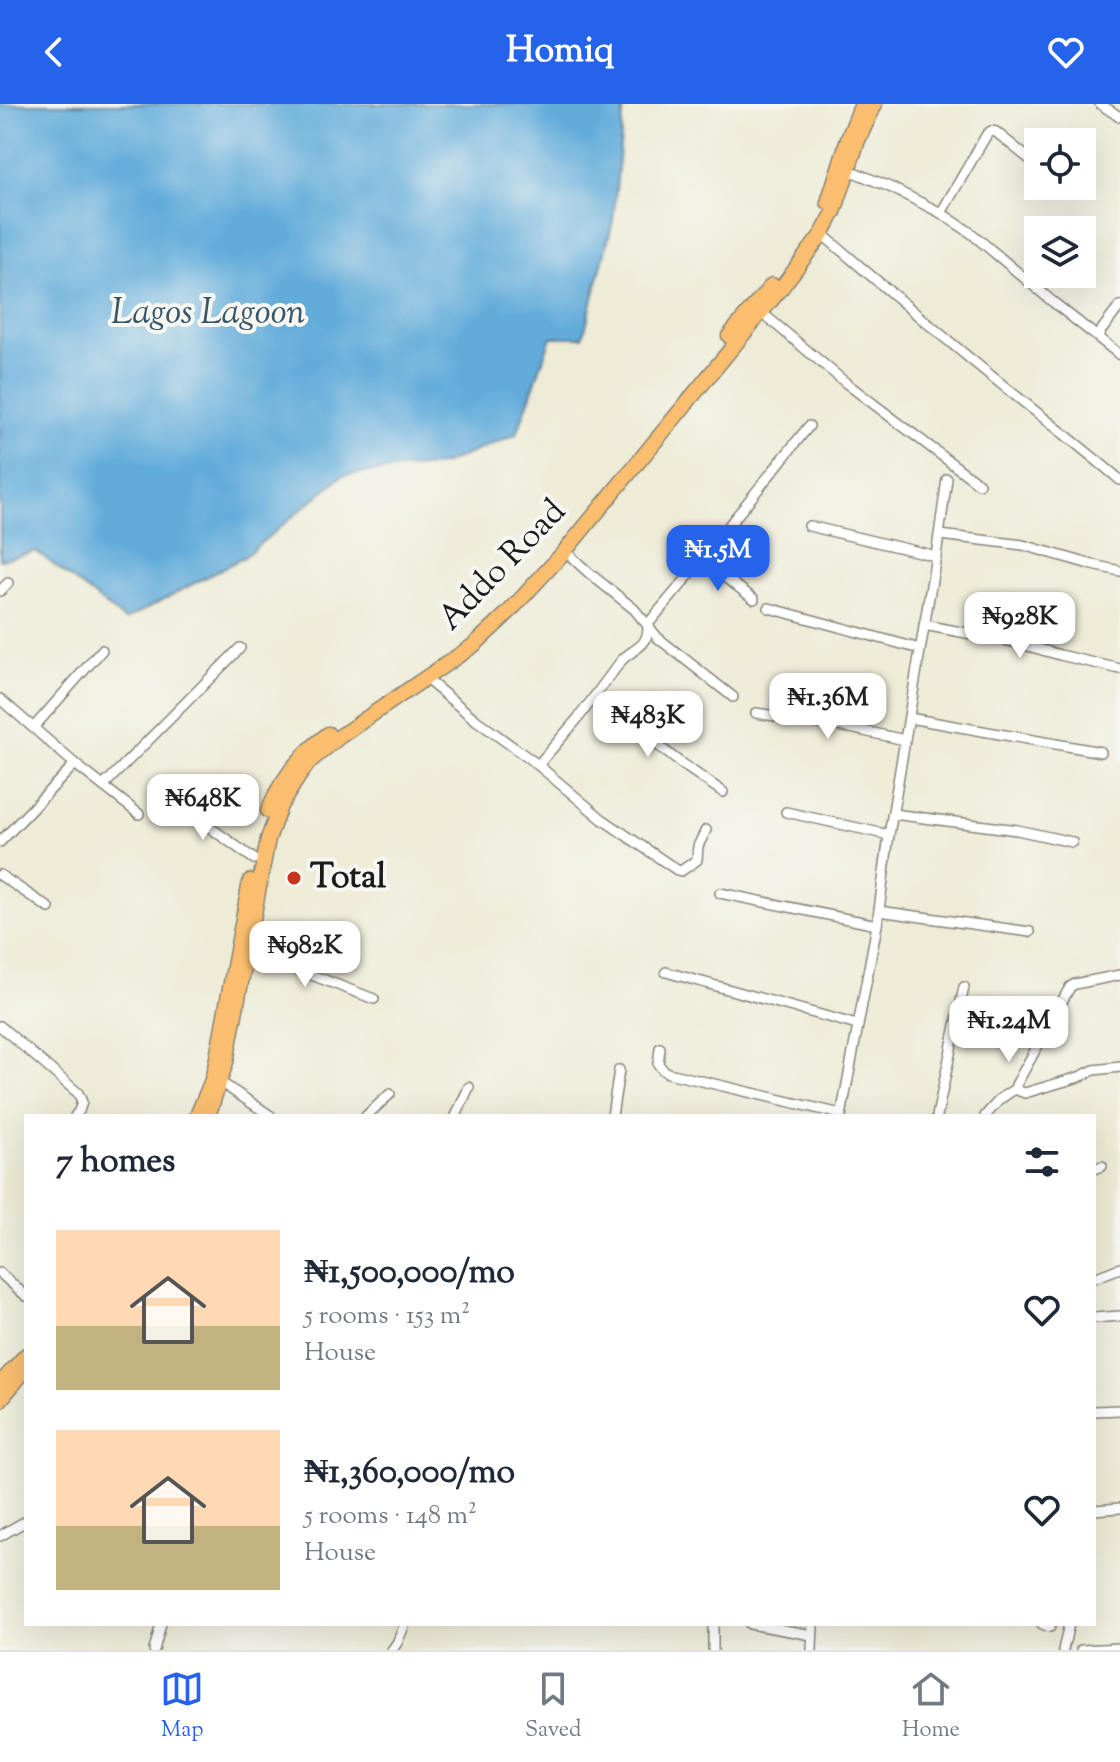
<!DOCTYPE html>
<meta charset="utf-8">
<style>
:root{--surface:#fff;--page:#f6f6f7;--text:#1f2937;--muted:#747a83;--line:#e0e1e3;--accent:#2563eb}
body{margin:0;font-family:"Sorts Mill Goudy",serif;background:var(--page);color:var(--text);height:100vh;display:flex;flex-direction:column;font-size:30px;white-space:nowrap}
*{box-sizing:border-box;margin:0}
p{font-size:26px;color:var(--muted)}
.icon{flex:none;width:44px;height:44px;fill:none;stroke:currentColor;stroke-width:2;stroke-linecap:round;stroke-linejoin:round}
.map{position:relative;flex:1;overflow:hidden}
.details{position:absolute;left:24px;top:1010px;width:1072px;height:512px;display:flex;flex-direction:column;background:var(--surface);border-radius:0px;box-shadow:0 8px 32px #0002}
.details>*{flex:none}
.fabs{position:absolute;left:1024px;top:24px;display:grid;gap:16px}
.fabs a{display:grid;place-items:center;width:72px;height:72px;border-radius:0px;background:var(--surface);box-shadow:0 8px 32px #0002;font-size:40px}
.price{position:absolute;translate:-50% -68px;padding:0 18px;border-radius:16px;background:#fff;color:#222;font-size:26px;line-height:52px;filter:drop-shadow(0 2px 4px #0008)}
.price::after{content:'';position:absolute;left:50%;top:48px;width:24px;height:18px;margin-left:-12px;background:inherit;clip-path:polygon(0 0,100% 0,50% 100%)}
.price.on{background:var(--accent);color:#fff}
ul{padding:0;list-style:none}
li{display:flex;align-items:center;gap:24px;height:200px;padding:0 32px}
li span{display:grid;place-items:center;flex:none;width:224px;height:160px;border-radius:0px;color:#555}
li>.icon{margin-inline-start:auto}
span .icon{width:96px;height:96px;fill:#fffc;stroke-width:1}
li b{font-size:34px}
h2{display:flex;justify-content:space-between;align-items:center;height:96px;padding:0 32px;font-size:34px}
header{display:flex;justify-content:space-between;align-items:center;height:104px;padding:0 32px;background:var(--accent);color:#fff;font-size:36px;font-weight:700}
.tab-bar{display:flex;justify-content:space-around;align-items:center;height:112px;border-top:2px solid var(--line);background:var(--surface);font-size:22px;color:var(--muted)}
.tab-bar a{display:grid;justify-items:center;gap:4px}
.tab-bar .on{color:var(--accent)}
.map>svg:first-child{display:block}
</style>
<header><svg class="icon" aria-label="back" viewBox="0 0 24 24"><path d="M15 5l-7 7 7 7"/></svg>Homiq<svg class="icon" aria-label="heart" viewBox="0 0 24 24"><path d="M12 20l-8-8c-3-5 5-10 8-4 3-6 11-1 8 4z"/></svg></header>
<div class="map">
<svg width="1120" height="1546" viewBox="0 0 1120 1546">
<rect width="100%" height="100%" fill="#f6f6f2"/>
<filter id="ink" filterUnits="userSpaceOnUse"><feTurbulence type="fractalNoise" baseFrequency=".0125" numOctaves="2"/><feDisplacementMap in="SourceGraphic" scale="16" xChannelSelector="R" yChannelSelector="G"/><feConvolveMatrix kernelMatrix="1 2 1 2 8 2 1 2 1" color-interpolation-filters="sRGB"/></filter>
<filter id="wash" filterUnits="userSpaceOnUse"><feTurbulence type="fractalNoise" baseFrequency=".006" numOctaves="4" result="noise"/><feDisplacementMap in="SourceGraphic" scale="32" xChannelSelector="R" yChannelSelector="G"/><feGaussianBlur stdDeviation="1.8" result="paint"/><feColorMatrix in="noise" values="0 0 0 0 0 0 0 0 0 0 0 0 0 0 0 0 0 1.4 0 .05"/><feComposite in="paint" operator="in"/></filter>
<g filter="url(#wash)">
<rect width="100%" height="100%" fill="#eeebd6"/>
<path fill="#62acda" stroke="#3f647b" stroke-width="2" d="M 0,0 L 624,0 L 613,117 L 583,233 L 551,233 L 517,330 L 442,361 L 343,371 L 244,453 L 125,516 L 36,447 L 0,456 Z"/>
</g>
<g filter="url(#ink)">
<g fill="none" stroke-linecap="round" stroke-linejoin="round">
<defs>
<g id="street">
<path d="M 1100,0 L 1120,13"/>
<path d="M 849,66 L 892,84 L 941,109 L 971,129 L 1053,198 L 1120,251"/>
<path d="M 941,109 L 987,30 L 991,27 L 996,28 L 1038,62"/>
<path d="M 822,130 C 884,183 946,236 1010,287 C 1047,317 1084,345 1120,376"/>
<path d="M 761,208 L 846,279 L 979,380"/>
<path d="M 1097,232 L 1120,202"/>
<path d="M 809,422 L 936,452"/>
<path d="M 940,431 L 1023,441 L 1093,461 L 1120,467"/>
<path d="M 565,447 L 589,469 L 634,505 L 658,534 L 733,593"/>
<path d="M 702,456 L 754,495"/>
<path d="M 0,487 L 8,479"/>
<path d="M 769,504 L 920,545"/>
<path d="M 924,521 L 1014,538 L 1060,551 L 1120,565"/>
<path d="M 425,574 L 476,616 L 538,661 L 602,715 L 677,766 L 681,767 L 697,756 L 698,742 L 706,726"/>
<path d="M 595,593 L 682,660 L 723,688"/>
<path d="M 0,595 L 75,660 L 0,738"/>
<path d="M 756,609 L 850,624 L 905,636"/>
<path d="M 909,614 L 1101,648"/>
<path d="M 34,623 L 102,546"/>
<path d="M 75,660 L 139,710"/>
<path d="M 538,661 L 579,613 L 621,557 C 634,543 649,544 648,520 L 681,481 L 809,322"/>
<path d="M 103,682 L 240,544"/>
<path d="M 170,695 L 254,755"/>
<path d="M 786,708 L 889,731"/>
<path d="M 893,710 L 1017,726 L 1072,738"/>
<path d="M 0,771 L 49,804"/>
<path d="M 720,789 L 877,821"/>
<path d="M 879,807 L 1030,828"/>
<path d="M 247,846 L 374,895"/>
<path d="M 666,868 L 857,921"/>
<path d="M 1120,871 L 1075,880 L 1070,883 L 1016,981 C 1016,987 1019,987 1025,989 L 1079,973 L 1094,966 L 1120,963"/>
<path d="M 0,922 L 78,989 L 82,998 L 79,1007 L 75,1012"/>
<path d="M 660,944 L 658,960 L 663,966 L 668,969 L 841,1010"/>
<path d="M 220,978 L 271,1012"/>
<path d="M 366,1012 L 390,990"/>
<path d="M 456,1012 L 469,983"/>
<path d="M 612,1012 L 619,966"/>
<path d="M 841,1012 L 877,821 L 889,731 L 936,452 L 947,375"/>
<path d="M 937,1012 L 964,883"/>
<path d="M 985,1012 L 1000,995 L 1016,984"/>
<path d="M 1094,1065 L 1102,1062"/>
<path d="M 0,1169 L 26,1192"/>
<path d="M 1094,1174 L 1120,1164"/>
<path d="M 1094,1214 L 1120,1212"/>
<path d="M 1094,1307 L 1120,1306"/>
<path d="M 1094,1406 L 1120,1404"/>
<path d="M 0,1432 L 26,1417"/>
<path d="M 713,1520 L 713,1546"/>
<path d="M 750,1520 L 812,1531"/>
<path d="M 1042,1520 L 1050,1523"/>
<path d="M 154,1546 L 161,1520"/>
<path d="M 392,1546 L 397,1539 L 405,1520"/>
<path d="M 812,1546 L 813,1520"/>
<path d="M 1063,1546 L 1069,1520"/>
<path d="M 1081,1546 L 1120,1544"/>
</g>
<g id="primary">
<path d="M 828,98 L 849,32 L 862,0"/>
<path d="M 729,232 L 772,181"/>
<path d="M 268,707 C 281,675 301,650 328,630"/>
<path d="M 197,1012 L 212,976 L 216,959 L 250,777"/>
<path d="M 208,1012 L 226,958 L 268,735 L 280,702 L 299,672 L 309,658 L 339,633 L 474,541 L 509,508 L 565,447 L 782,183 L 822,130 L 834,108 L 858,36 L 875,0"/>
<path d="M 0,1280 L 26,1251"/>
<path d="M 0,1296 L 26,1265"/>
</g>
</defs>
<use href="#street" stroke="#858479" stroke-width="12"/>
<use href="#primary" stroke="#858479" stroke-width="17"/>
<use href="#street" stroke="#fff" stroke-width="9"/>
<use href="#primary" stroke="#fabe6e" stroke-width="14"/>
</g>
</g>
<circle fill="#c8321e" stroke="#f6f6f2" stroke-width="3" cx="294" cy="774" r="8"/>
<g text-anchor="middle" dominant-baseline="central" stroke-width="8" stroke-linejoin="round" paint-order="stroke">
<g font-size="34" fill="#1c1c1c" stroke="#f6f6f2">
<text transform="translate(503 462) rotate(-46)">Addo Road</text>
</g>
<g font-size="34" font-weight="bold" fill="#1c1c1c" stroke="#f6f6f2" text-anchor="start">
<text x="310" y="774">Total</text>
</g>
<g font-size="36" font-style="italic" fill="#385668" stroke="#f6f6f2">
<text x="208" y="210">Lagos Lagoon</text>
</g>
</g>
</svg>
<div class="fabs">
<a><svg class="icon" aria-label="locate" viewBox="0 0 24 24"><circle cx="12" cy="12" r="6"/><path d="M12 2v4M12 18v4M2 12h4M18 12h4"/></svg></a>
<a><svg class="icon" aria-label="layers" viewBox="0 0 24 24"><path d="M12 4l9 5-9 5-9-5zM3 14l9 5 9-5"/></svg></a>
</div>
<b class="price on" style="left:718px;top:489px">₦1.5M</b>
<b class="price" style="left:1020px;top:556px">₦928K</b>
<b class="price" style="left:828px;top:637px">₦1.36M</b>
<b class="price" style="left:648px;top:655px">₦483K</b>
<b class="price" style="left:203px;top:738px">₦648K</b>
<b class="price" style="left:305px;top:885px">₦982K</b>
<b class="price" style="left:1009px;top:960px">₦1.24M</b>
<section class="details">
<h2>7 homes<svg class="icon" aria-label="filters" viewBox="0 0 24 24"><path d="M4 7h16M4 17h16"/><circle cx="9" cy="7" r="2"/><circle cx="15" cy="17" r="2"/></svg></h2>
<ul>
<li><span style="background:linear-gradient(#ffd9b3 60%,#c2b280 0)"><svg class="icon" aria-label="home" viewBox="0 0 24 24"><path d="M3 11l9-7 9 7M6 9v11h12V9"/></svg></span><div><b>₦1,500,000/mo</b><p>5 rooms · 153 m²</p><p>House</p></div><svg class="icon" aria-label="heart" viewBox="0 0 24 24"><path d="M12 20l-8-8c-3-5 5-10 8-4 3-6 11-1 8 4z"/></svg></li>
<li><span style="background:linear-gradient(#ffd9b3 60%,#c2b280 0)"><svg class="icon" aria-label="home" viewBox="0 0 24 24"><path d="M3 11l9-7 9 7M6 9v11h12V9"/></svg></span><div><b>₦1,360,000/mo</b><p>5 rooms · 148 m²</p><p>House</p></div><svg class="icon" aria-label="heart" viewBox="0 0 24 24"><path d="M12 20l-8-8c-3-5 5-10 8-4 3-6 11-1 8 4z"/></svg></li>
</ul>
</section>
</div>
<nav class="tab-bar">
<a class="on"><svg class="icon" aria-label="map" viewBox="0 0 24 24"><path d="M3 6l6-2 6 2 6-2v14l-6 2-6-2-6 2zM9 4v14M15 6v14"/></svg>Map</a>
<a><svg class="icon" aria-label="saved" viewBox="0 0 24 24"><path d="M7 4h10v16l-5-4-5 4z"/></svg>Saved</a>
<a><svg class="icon" aria-label="home" viewBox="0 0 24 24"><path d="M3 11l9-7 9 7M6 9v11h12V9"/></svg>Home</a>
</nav>
